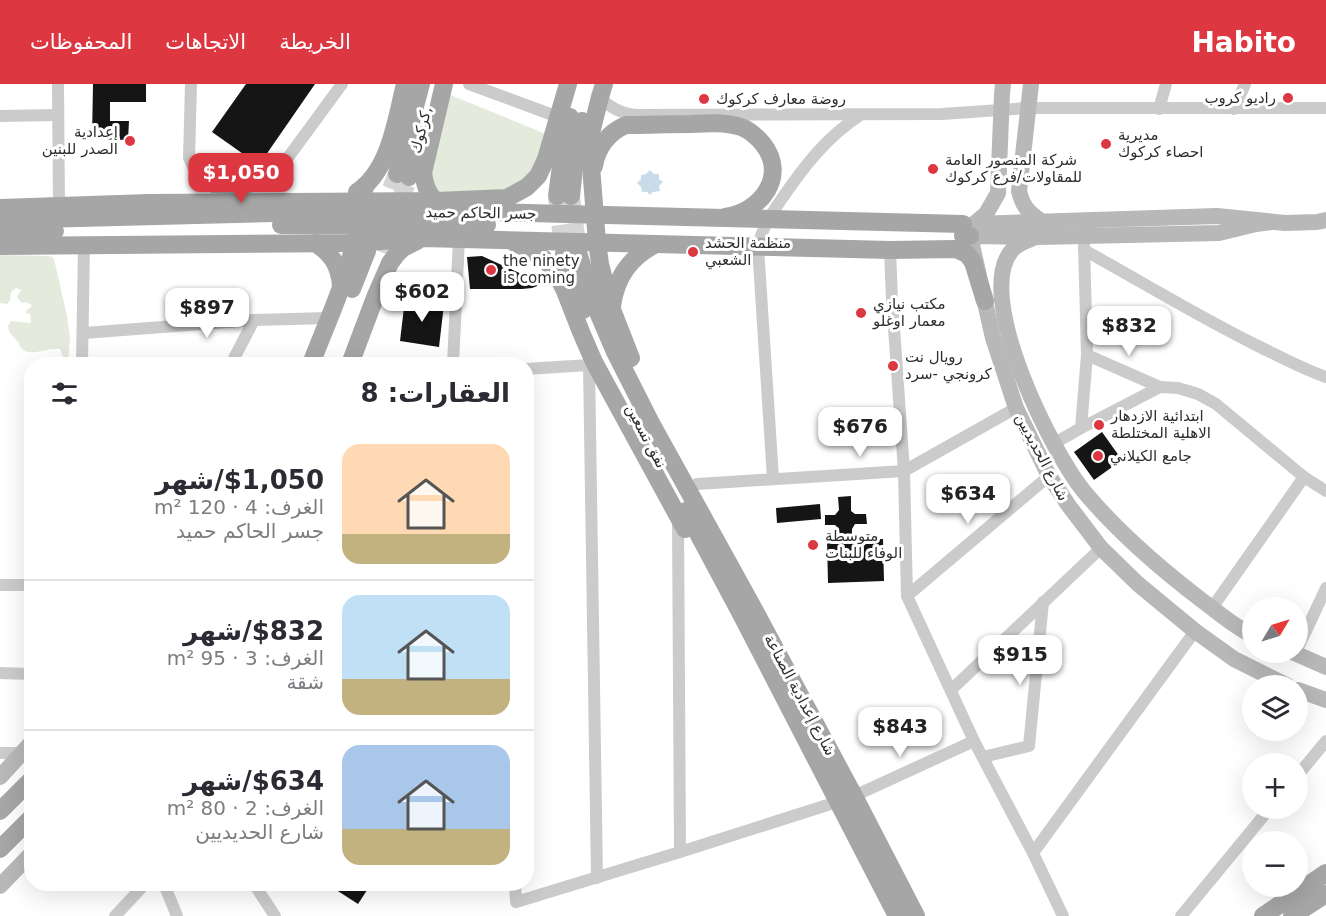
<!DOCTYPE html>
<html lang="ar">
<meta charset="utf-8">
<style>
:root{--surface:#fff;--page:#f7f7f7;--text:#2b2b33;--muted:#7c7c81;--line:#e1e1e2;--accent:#dd3741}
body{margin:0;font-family:"DejaVu Sans",Cairo,sans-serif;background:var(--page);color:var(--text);direction:rtl;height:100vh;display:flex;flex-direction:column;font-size:22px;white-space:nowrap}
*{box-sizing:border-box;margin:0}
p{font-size:20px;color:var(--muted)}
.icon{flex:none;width:33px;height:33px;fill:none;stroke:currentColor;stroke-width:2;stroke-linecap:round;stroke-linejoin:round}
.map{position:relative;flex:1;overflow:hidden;direction:ltr}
.drawer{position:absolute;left:24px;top:273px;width:510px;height:534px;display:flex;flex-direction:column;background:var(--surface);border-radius:24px;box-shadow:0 6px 24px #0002;direction:rtl}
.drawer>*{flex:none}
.needle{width:39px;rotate:52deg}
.tools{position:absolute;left:1242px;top:513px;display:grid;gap:12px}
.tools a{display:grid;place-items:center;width:66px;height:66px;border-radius:50%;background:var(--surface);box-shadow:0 6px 24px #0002;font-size:30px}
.price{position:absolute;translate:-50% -51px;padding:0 14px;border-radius:12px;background:#fff;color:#222;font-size:20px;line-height:39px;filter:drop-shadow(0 2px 3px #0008)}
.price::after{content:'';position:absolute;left:50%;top:36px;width:18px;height:14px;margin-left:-9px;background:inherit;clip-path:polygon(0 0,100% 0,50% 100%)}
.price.current{background:var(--accent);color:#fff}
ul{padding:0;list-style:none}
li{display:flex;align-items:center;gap:18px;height:150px;padding:0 24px}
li+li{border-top:2px solid var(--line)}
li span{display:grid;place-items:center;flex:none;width:168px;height:120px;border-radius:18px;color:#555}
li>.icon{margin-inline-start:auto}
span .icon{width:72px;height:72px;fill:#fffc;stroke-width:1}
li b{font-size:26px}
h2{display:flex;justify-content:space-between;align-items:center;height:72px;padding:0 24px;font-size:26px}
header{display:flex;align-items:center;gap:36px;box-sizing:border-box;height:84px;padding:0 30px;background:var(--accent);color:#fff}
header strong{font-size:28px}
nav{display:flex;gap:33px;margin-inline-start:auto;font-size:21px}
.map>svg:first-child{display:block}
</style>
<header>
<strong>Habito</strong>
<nav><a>الخريطة</a><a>الاتجاهات</a><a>المحفوظات</a></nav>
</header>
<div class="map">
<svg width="1326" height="832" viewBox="0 0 1326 832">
<rect width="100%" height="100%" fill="#fff"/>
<g fill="#e4ebdc">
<path d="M 448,10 L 546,50 L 531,99 L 515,105 L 436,117 L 425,101 Z"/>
<path d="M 0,171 L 48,172 L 52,173 L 54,175 L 67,232 L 70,254 L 68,278 L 63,273 L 60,265 C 48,263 29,274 21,264 C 19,262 19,260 19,259 C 14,252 9,251 8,242 L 11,237 L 31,239 L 30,230 L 26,229 L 26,227 L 32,222 L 30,220 L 25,218 L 22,219 L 17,213 L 21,206 L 16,204 L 11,208 L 10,216 L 7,220 L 0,219 Z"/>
</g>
<path fill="#c9dcea" d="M 650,86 L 654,90 L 659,90 L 659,95 L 663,98 L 659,102 L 660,107 L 653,108 L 650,111 L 647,108 L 642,108 L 641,103 L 637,99 L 641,95 L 641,91 L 646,90 Z"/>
<g fill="#151515">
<path d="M 93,0 L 146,0 L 146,18 L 110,18 L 110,37 L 129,37 L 128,56 L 92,55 Z"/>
<path d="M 246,0 L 315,0 L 259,81 L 212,48 Z"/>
<path d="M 482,172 L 539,198 L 540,201 L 532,204 L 522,205 L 470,205 L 467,173 Z"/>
<path d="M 405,215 L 444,220 L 439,263 L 400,257 Z"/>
<path d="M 1102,348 L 1122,376 L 1094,396 L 1074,368 Z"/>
<path d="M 851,412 L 851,427 L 855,430 L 866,430 L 867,440 L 855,440 L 852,445 L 852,456 L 883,455 L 884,497 L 828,499 L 827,456 L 840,456 L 839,445 L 835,441 L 825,441 L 825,431 L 835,431 L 839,426 L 838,413 Z"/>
<path d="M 820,420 L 821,435 L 777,439 L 776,424 Z"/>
<path d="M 327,800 L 371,800 L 358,820 Z"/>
</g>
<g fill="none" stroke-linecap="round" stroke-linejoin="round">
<g stroke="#d5d5d5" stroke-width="18" stroke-dasharray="18 9" stroke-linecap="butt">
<path d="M 571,112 L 578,168"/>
<path d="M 557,114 L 564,170"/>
<path d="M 381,130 L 397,90"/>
<path d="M 381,168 L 409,93"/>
</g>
<g stroke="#cbcbcb" stroke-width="12">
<path d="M 58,0 L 59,123"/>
<path d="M 191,0 L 189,74 L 198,93 L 213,103 L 246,105 L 276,90 L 342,0"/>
<path d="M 469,0 L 558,33"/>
<path d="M 600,13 C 610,24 621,30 637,31 L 942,30 L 1028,24 L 1326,24"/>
<path d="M 1159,25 L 1166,0"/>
<path d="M 1234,25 L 1245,0"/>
<path d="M 0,32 L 58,31"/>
<path d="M 890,166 L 892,215 L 904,387 L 907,512 L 974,657 L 1033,769 L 1063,832"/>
<path d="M 1084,166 C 1142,198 1199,233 1258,262 C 1281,273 1303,285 1326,293"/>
<path d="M 84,249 L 254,236 L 329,234"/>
<path d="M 1087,271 L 1160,303"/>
<path d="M 82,280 L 84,161"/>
<path d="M 231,280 L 254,236"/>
<path d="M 453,280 L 459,155"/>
<path d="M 589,281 L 597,794"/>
<path d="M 526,285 L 589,281 L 594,278"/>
<path d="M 1081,344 L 1087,271 L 1084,161"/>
<path d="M 1053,360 L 1081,344 L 1160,303 L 1178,304 L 1198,310 L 1216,320 L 1304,393 L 1326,407"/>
<path d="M 773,394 L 758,163 C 762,143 772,129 783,113 C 806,80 826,54 860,31"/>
<path d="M 697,400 L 904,387 L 1016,324"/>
<path d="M 678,434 L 680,768"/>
<path d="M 0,501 L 32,501"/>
<path d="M 907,512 L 1049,392"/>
<path d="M 1212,524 L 1304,393"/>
<path d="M 1298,564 L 1326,504"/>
<path d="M 0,589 L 32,590"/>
<path d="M 951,606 L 1101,464"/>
<path d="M 0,669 L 22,669"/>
<path d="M 983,673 L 1029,662 L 1043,518"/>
<path d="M 1298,691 L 1326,657"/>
<path d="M 1033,769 L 1195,547"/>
<path d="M 164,800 L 177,832"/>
<path d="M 254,800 L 275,832"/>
<path d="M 515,800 L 516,818 L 680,768 L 837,718 L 854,712 L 974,657"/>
<path d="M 115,832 L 145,800"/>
<path d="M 1181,832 L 1270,724"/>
</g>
<g stroke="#b8b8b8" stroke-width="16">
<path d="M 1031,0 L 1019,107 C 1023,123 1028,128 1041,137"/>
<path d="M 1272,138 L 1256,140 L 1219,149 L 1038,153 L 970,152 L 993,254 L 1016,324 L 1049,392 L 1069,422 L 1101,464 L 1138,500 L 1195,547 L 1234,575 L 1288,602"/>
<path d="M 974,140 L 1217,132 L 1285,139 L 1317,138 L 1326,136"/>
<path d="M 974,140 L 986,130 L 998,109 L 1002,10 L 1003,0"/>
<path d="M 1033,154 C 1027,157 1019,159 1013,165 C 971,209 1053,372 1087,411 C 1121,451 1162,486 1204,518 C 1219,529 1235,543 1252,551"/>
<path d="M 1292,568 L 1326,583"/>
<path d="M 1298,606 L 1326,616"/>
<path d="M 0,693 L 32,658"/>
<path d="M 0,802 L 32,769"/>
</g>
<g stroke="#a6a6a6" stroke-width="18">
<path d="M 604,0 L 600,13 L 589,57 L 597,158 L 600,180 L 611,223 L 631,274"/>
<path d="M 594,82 C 597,63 609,48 626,41 C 648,41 669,40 691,40 C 708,39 725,38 741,43 C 750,46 757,53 763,60 C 788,92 761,128 725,133"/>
<path d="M 397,90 L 421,0"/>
<path d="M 409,93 L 420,51"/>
<path d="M 357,108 C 390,86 396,36 405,0"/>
<path d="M 557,112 L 565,52 L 570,33"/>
<path d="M 571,112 L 577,55 L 582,37"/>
<path d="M 436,117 C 427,110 425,100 423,89 L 444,0"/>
<path d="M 0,124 L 149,119 L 436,117 L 507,114 L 527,103 L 538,92 L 546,75 L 568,0"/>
<path d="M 963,152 L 970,152"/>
<path d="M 315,159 C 332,170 339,181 341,201"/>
<path d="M 515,159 L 531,166 L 544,175 L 555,187 L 565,207 L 581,248 L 594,278 L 685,445"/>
<path d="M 0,162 L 354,159 L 423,154 L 890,166 L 956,165 L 967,170 L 973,178 L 985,217"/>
<path d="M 578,168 L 591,212 L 615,268 L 651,339 L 750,518 L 854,712 L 916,832"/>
<path d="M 564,170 L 583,226"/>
<path d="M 352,205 L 367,167"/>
<path d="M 612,222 C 616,193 630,173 656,160"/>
<path d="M 311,280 C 326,241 344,202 354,161 C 359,141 357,120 366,101"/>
<path d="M 350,280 L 376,211 L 390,179 L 396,171 L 403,164 L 417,157"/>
<path d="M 686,427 L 740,528 L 897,832"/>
<path d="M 0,727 L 32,695"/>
<path d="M 0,765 L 32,733"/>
<path d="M 1263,832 L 1326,789"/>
<path d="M 1292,832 L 1326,810"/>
</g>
<g stroke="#a6a6a6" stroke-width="18">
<path d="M 0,136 L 311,128 L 453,127 L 963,140"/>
<path d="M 281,141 L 487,141"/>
<path d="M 0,149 L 55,147"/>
</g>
</g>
<g fill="#dd3741" stroke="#fff" stroke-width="2">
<circle cx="1288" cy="14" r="6"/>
<circle cx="704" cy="15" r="6"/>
<circle cx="130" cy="57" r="6"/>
<circle cx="1106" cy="60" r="6"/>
<circle cx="933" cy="85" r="6"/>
<circle cx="693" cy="168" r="6"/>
<circle cx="491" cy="186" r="6"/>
<circle cx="861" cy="229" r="6"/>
<circle cx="893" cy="282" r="6"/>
<circle cx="1099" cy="341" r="6"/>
<circle cx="1098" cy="372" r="6"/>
<circle cx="813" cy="461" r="6"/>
</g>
<g text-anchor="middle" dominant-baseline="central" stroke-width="6" stroke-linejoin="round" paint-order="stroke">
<g font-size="15" fill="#2e2e2e" stroke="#fff" text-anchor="start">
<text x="1276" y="14" text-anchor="end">راديو كروب</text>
<text x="716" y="15">روضة معارف كركوك</text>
<text x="118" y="48" text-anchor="end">إعدادية<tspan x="118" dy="17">الصدر للبنين</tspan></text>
<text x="1118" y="51">مديرية<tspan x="1118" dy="17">احصاء كركوك</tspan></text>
<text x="945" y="76">شركة المنصور العامة<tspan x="945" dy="17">للمقاولات/فرع كركوك</tspan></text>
<text x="705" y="159">منظمة الحشد<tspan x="705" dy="17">الشعبي</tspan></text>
<text x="503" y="177">the ninety<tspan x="503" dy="17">is coming</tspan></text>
<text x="873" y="220">مكتب نيازي<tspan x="873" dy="17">معمار اوغلو</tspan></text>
<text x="905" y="273">رويال نت<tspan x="905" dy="17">كرونجي -سرد</tspan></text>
<text x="1111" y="332">ابتدائية الازدهار<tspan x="1111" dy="17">الاهلية المختلطة</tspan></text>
<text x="1110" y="372">جامع الكيلاني</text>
<text x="825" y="452">متوسطة<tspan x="825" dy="17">الوفاء للبنات</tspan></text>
</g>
<g font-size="15" fill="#2e2e2e" stroke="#fff">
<text transform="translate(421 46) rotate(-76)">كركوك,</text>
<text transform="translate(481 129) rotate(1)">جسر الحاكم حميد</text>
<text transform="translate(646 352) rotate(62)">نفق تسعين</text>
<text transform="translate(1042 373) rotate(62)">شارع الحديديين</text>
<text transform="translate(800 611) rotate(62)">شارع إعدادية الصناعة</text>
</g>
</g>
</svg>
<div class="tools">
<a><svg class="needle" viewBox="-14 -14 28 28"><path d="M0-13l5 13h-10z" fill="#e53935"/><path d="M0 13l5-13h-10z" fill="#7c7c81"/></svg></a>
<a><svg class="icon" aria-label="layers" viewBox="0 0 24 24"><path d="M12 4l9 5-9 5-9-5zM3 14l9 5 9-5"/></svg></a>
<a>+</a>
<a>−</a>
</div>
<b class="price current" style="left:241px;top:120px">$1,050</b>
<b class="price" style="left:422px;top:239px">$602</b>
<b class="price" style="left:207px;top:255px">$897</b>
<b class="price" style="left:1129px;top:273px">$832</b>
<b class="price" style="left:860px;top:374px">$676</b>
<b class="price" style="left:968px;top:441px">$634</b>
<b class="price" style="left:1020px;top:602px">$915</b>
<b class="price" style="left:900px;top:674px">$843</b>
<section class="drawer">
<h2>العقارات: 8<svg class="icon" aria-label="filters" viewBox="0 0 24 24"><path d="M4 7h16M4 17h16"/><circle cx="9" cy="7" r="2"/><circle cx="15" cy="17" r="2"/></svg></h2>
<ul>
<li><span style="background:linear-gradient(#ffd9b3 75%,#c2b280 0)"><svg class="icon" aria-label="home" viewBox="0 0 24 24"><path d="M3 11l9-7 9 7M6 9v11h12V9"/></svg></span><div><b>$1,050/شهر</b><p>الغرف: 4 · 120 m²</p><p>جسر الحاكم حميد</p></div></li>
<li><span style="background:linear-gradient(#bfe0f5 70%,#c2b280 0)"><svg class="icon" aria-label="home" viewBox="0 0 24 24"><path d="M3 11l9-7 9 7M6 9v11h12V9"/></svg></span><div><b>$832/شهر</b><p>الغرف: 3 · 95 m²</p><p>شقة</p></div></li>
<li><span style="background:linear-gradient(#a9c7e8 70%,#c2b280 0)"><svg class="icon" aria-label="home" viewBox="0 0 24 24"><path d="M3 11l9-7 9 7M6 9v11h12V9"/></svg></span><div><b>$634/شهر</b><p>الغرف: 2 · 80 m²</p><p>شارع الحديديين</p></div></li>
</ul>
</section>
</div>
